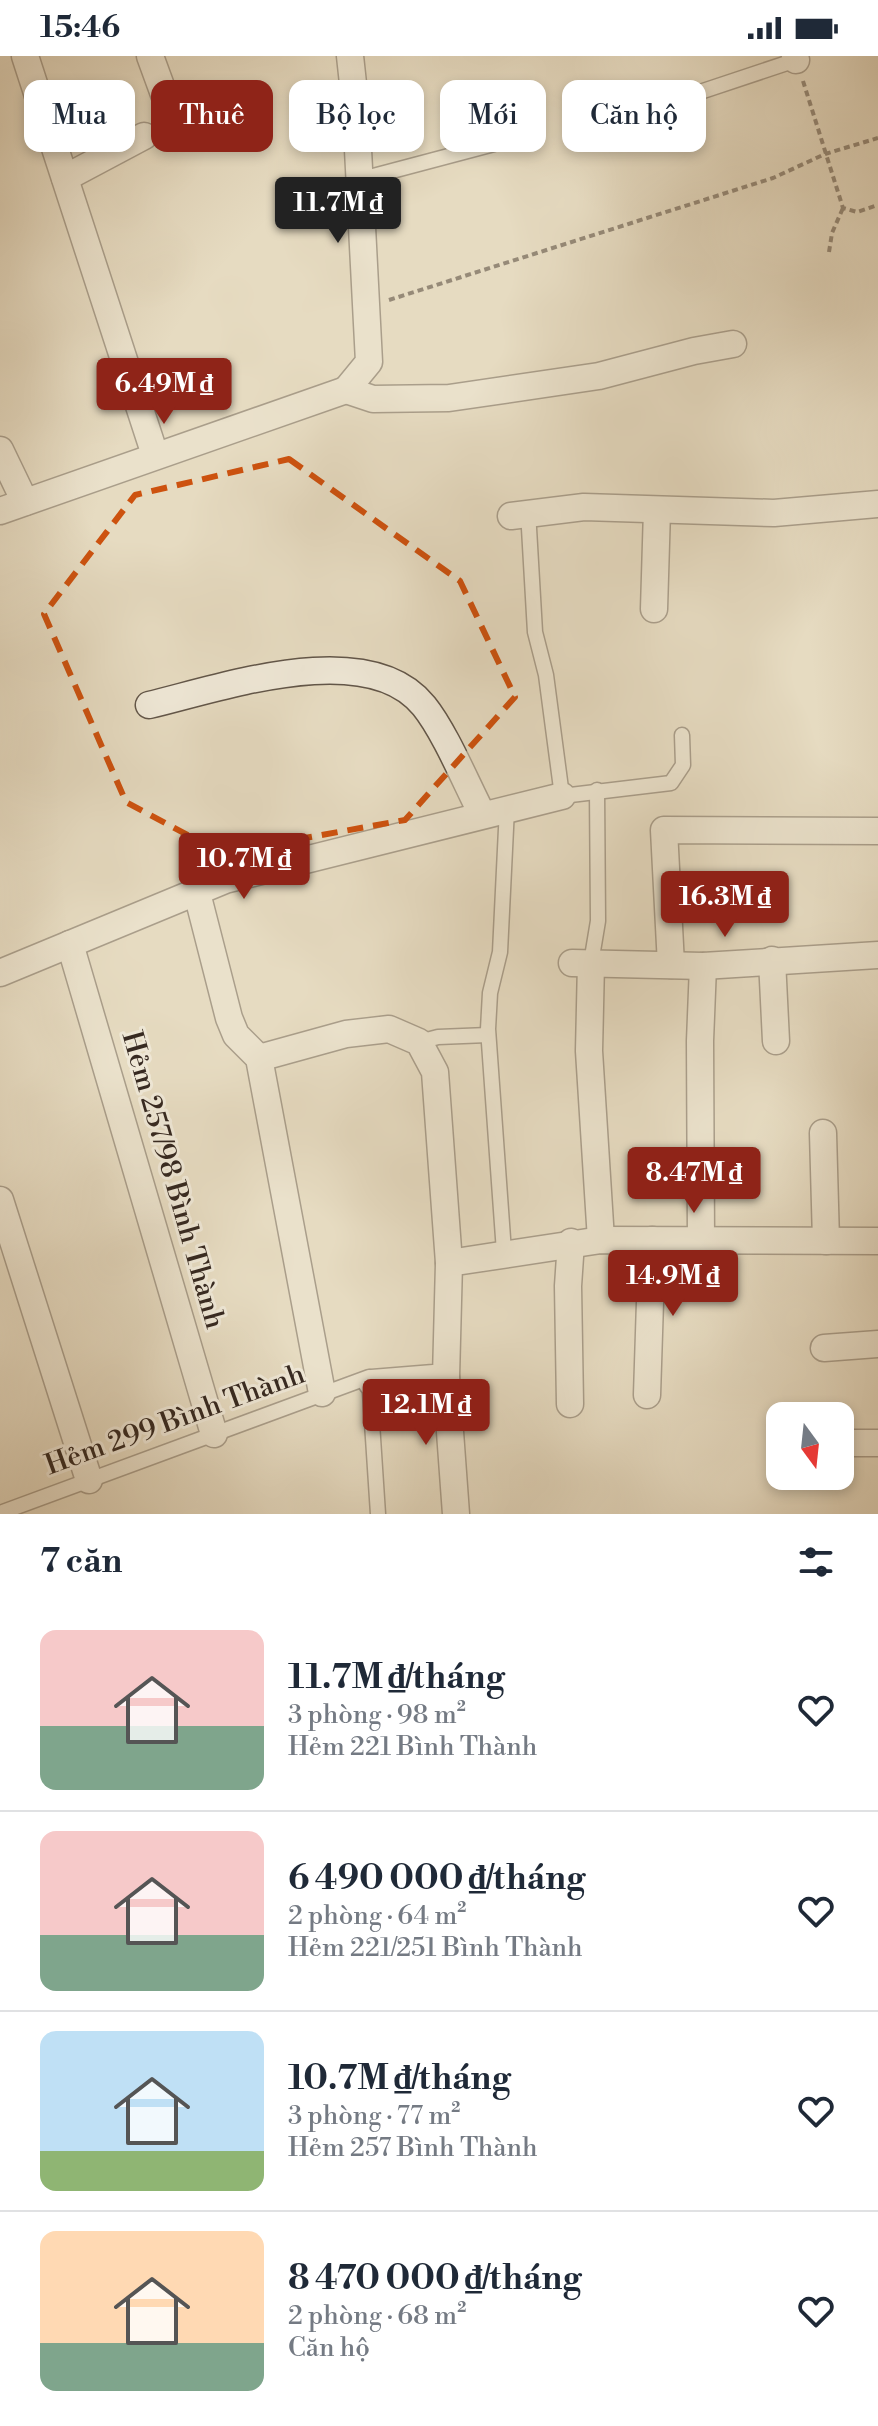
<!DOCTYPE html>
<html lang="vi">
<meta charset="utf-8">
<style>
:root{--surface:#fff;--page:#f6f6f7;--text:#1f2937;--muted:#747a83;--line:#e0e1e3;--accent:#8f2418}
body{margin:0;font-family:"Libre Bodoni",serif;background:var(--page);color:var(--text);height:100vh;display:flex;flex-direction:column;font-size:30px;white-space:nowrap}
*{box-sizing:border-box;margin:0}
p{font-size:26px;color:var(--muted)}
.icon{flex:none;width:44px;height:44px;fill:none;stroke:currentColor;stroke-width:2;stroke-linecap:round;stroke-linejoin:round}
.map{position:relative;height:1458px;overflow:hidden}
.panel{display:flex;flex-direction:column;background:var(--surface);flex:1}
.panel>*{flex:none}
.banner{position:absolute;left:24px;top:24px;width:830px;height:72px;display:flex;gap:16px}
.needle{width:52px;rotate:165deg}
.fabs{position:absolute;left:766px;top:1346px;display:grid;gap:16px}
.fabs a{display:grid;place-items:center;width:88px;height:88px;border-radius:16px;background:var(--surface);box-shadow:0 4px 12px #0003;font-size:40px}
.price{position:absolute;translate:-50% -68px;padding:0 18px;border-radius:8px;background:var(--accent);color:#fff;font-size:26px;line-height:52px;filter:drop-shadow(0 2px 4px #0008)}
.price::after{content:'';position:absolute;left:50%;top:48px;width:24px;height:18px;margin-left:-12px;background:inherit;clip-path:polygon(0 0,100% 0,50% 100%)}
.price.active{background:#222;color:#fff}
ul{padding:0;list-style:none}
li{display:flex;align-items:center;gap:24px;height:200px;padding:0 40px}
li+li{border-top:2px solid var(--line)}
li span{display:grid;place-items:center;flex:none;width:224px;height:160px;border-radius:16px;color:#555}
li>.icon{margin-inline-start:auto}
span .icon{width:96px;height:96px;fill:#fffc;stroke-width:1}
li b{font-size:34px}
h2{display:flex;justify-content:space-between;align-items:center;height:96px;padding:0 40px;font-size:34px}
.tag{padding:0 28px;border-radius:16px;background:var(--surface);box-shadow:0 4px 12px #0003;font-size:28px;line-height:72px}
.tag.active{background:var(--accent);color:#fff}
.status{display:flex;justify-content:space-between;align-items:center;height:56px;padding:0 40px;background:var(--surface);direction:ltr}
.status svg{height:22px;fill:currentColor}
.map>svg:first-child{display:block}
</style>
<div class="status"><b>15:46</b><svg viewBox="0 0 49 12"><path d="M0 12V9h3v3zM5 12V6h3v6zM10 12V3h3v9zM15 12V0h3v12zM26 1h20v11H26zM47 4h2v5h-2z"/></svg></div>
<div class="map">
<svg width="878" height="1458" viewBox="0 0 878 1458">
<rect width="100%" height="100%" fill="#e6dbc1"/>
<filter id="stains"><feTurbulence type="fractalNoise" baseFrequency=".0025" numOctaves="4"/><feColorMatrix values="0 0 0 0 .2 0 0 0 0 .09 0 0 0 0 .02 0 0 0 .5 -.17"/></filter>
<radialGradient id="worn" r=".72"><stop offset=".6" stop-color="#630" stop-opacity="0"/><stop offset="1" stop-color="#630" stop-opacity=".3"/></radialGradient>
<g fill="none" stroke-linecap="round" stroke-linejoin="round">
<defs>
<g id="lane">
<path d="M 691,39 L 796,4"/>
<path d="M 358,124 L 494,88 L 491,40"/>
<path d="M 528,455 L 535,576 L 546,619 L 562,740 L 671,727 L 683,709 L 682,679"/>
<path d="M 591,907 L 598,865 L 597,734"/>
<path d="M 419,986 L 438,981 L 488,979"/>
<path d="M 504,1196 L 488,973 L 490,937 L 500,896 L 507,752"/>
<path d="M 0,1457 L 369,1321 L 378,1458"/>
</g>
<g id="street">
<path d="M 25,0 L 155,399"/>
<path d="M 150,0 L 176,71"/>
<path d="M 795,0 L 796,4"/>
<path d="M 65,122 L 144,80"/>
<path d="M 346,334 L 373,343 L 449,342 L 599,320 L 694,295 L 733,288"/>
<path d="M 346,334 L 369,306 L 356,55 L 350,0"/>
<path d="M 0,394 L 25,446"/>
<path d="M 0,455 L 346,334"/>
<path d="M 511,460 L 584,451 L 774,457 L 878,448"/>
<path d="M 654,553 L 657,454"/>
<path d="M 149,649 C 221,632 368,580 424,650 C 445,676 466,727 482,758"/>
<path d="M 197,837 L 229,962 L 236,979 L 259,1002 L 322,1337"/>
<path d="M 70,888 L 214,1378"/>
<path d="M 772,904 L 776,985"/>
<path d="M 572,907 L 703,910 L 878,899"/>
<path d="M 591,907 L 589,995 L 601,1184"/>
<path d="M 671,909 L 664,774 L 878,775"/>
<path d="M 0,917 L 225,824 L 562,740"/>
<path d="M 259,1002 L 346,978 L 389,973 L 419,986 L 435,1016 L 449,1207"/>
<path d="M 823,1077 L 826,1185"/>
<path d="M 0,1144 L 89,1424"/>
<path d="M 701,1184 L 700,985 L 703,910"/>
<path d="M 824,1292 L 878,1288"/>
<path d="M 446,1321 L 456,1458"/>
<path d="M 372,1327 L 446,1321 L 449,1207 L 601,1184 L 878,1185"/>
<path d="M 647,1339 L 652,1184"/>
<path d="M 570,1348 L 568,1230 L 571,1186"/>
<path d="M 840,1387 L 878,1387"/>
</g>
</defs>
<use href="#lane" stroke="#625649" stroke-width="17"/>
<use href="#street" stroke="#625649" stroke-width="29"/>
<g stroke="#362921" stroke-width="4" stroke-dasharray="6 4" stroke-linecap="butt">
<path d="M 803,25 L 843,152 L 857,156 L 878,149"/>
<path d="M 829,196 L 832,177 L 843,152"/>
<path d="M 389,244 L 773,122 L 825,98 L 878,82"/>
</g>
<use href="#lane" stroke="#efe8d7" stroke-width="14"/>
<use href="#street" stroke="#efe8d7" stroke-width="26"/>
</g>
<path d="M0 0H878V1458H0ZM 289,403 L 460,525 L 515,641 L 405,764 L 221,797 L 126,746 L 44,558 L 135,439 Z" fill="#e6dbc1" fill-opacity=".55" fill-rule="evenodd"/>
<path fill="none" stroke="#cd520f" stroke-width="6" stroke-dasharray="16 10" stroke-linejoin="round" d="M 289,403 L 460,525 L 515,641 L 405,764 L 221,797 L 126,746 L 44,558 L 135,439 Z"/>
<g text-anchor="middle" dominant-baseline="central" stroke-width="6" stroke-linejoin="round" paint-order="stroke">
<g font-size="28" fill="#362921" stroke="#efe8d7">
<text transform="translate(173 1124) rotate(74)">Hẻm 257/98 Bình Thành</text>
<text transform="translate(175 1364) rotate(-20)">Hẻm 299 Bình Thành</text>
</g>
</g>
<rect width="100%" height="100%" filter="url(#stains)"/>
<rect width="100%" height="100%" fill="url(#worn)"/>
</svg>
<div class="fabs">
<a><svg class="needle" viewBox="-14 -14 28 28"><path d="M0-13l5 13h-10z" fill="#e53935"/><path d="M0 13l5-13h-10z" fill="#747a83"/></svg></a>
</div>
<b class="price active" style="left:338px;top:189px">11.7M ₫</b>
<b class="price" style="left:164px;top:370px">6.49M ₫</b>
<b class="price" style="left:244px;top:845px">10.7M ₫</b>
<b class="price" style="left:725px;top:883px">16.3M ₫</b>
<b class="price" style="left:694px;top:1159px">8.47M ₫</b>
<b class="price" style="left:673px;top:1262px">14.9M ₫</b>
<b class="price" style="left:426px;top:1391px">12.1M ₫</b>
<div class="banner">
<a class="tag">Mua</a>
<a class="tag active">Thuê</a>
<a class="tag">Bộ lọc</a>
<a class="tag">Mới</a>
<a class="tag">Căn hộ</a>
</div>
</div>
<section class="panel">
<h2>7 căn<svg class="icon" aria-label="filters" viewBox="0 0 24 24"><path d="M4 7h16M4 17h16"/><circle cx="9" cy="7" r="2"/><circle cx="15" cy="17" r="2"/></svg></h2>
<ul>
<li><span style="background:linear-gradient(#f6c9c9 60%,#7fa58c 0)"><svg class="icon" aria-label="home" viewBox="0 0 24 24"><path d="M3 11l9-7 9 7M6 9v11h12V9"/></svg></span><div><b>11.7M ₫/tháng</b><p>3 phòng · 98 m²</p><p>Hẻm 221 Bình Thành</p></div><svg class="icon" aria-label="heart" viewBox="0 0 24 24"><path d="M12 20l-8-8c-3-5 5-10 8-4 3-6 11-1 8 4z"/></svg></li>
<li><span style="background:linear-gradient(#f6c9c9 65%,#7fa58c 0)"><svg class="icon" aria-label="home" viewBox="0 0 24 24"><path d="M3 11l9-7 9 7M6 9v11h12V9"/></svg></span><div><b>6 490 000 ₫/tháng</b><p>2 phòng · 64 m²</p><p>Hẻm 221/251 Bình Thành</p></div><svg class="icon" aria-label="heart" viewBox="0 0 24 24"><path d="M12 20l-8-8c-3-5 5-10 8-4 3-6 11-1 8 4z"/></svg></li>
<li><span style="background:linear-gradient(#bfe0f5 75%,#8fb573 0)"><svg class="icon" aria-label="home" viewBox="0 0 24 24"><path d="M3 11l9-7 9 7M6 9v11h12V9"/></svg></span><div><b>10.7M ₫/tháng</b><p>3 phòng · 77 m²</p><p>Hẻm 257 Bình Thành</p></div><svg class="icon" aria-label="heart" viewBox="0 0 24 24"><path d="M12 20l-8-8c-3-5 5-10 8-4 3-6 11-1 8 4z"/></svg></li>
<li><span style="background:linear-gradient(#ffd9b3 70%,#7fa58c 0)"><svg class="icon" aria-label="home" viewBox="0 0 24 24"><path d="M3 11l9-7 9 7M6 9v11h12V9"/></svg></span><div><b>8 470 000 ₫/tháng</b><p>2 phòng · 68 m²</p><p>Căn hộ</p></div><svg class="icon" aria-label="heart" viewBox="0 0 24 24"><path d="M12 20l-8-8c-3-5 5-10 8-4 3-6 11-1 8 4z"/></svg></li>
</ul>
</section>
